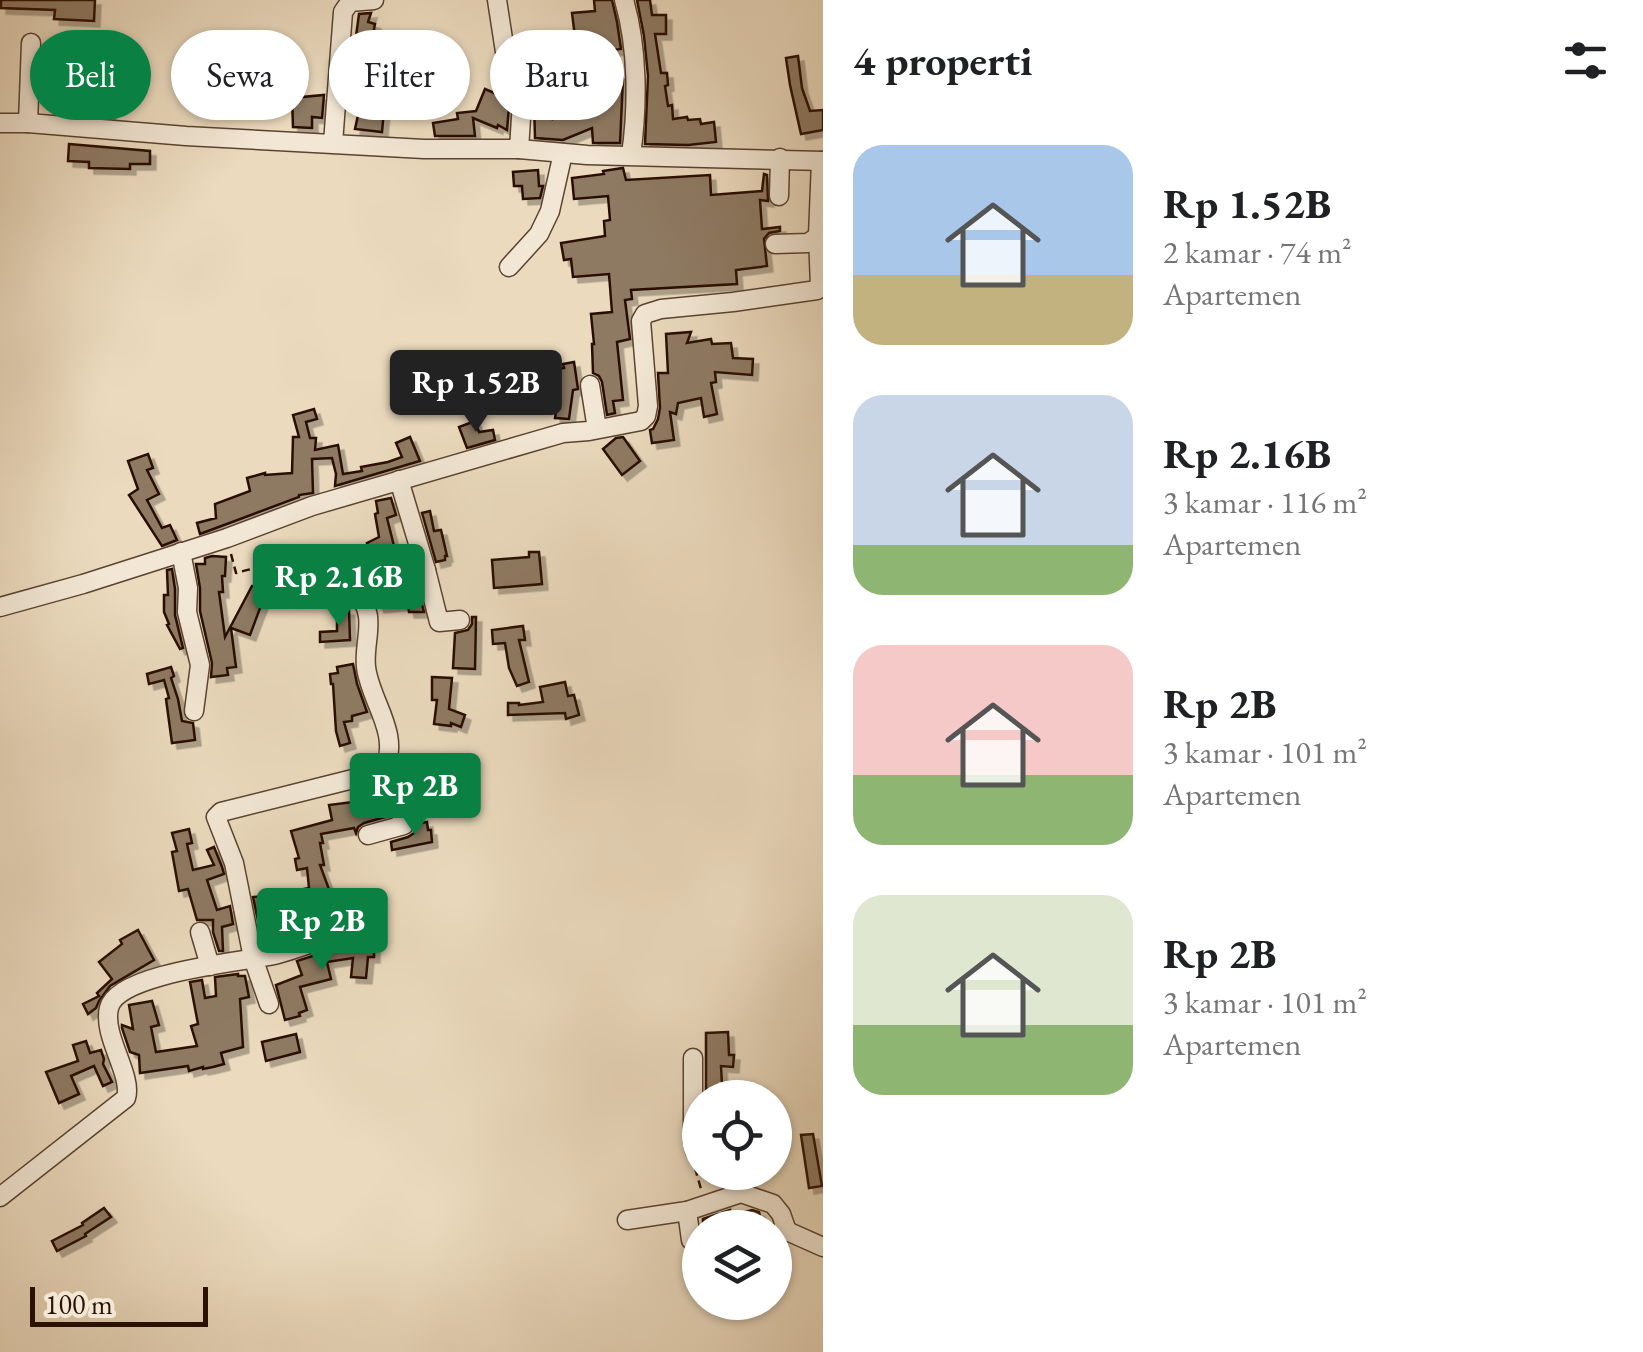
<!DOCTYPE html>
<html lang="id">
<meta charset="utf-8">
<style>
:root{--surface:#fff;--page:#f2f2f2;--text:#202124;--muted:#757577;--accent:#0b8043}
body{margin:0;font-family:"EB Garamond",serif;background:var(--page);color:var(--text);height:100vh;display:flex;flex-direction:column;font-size:38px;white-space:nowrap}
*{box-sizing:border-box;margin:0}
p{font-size:32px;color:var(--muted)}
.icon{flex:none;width:55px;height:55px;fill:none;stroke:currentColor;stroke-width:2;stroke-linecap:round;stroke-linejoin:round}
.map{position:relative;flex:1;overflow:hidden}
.sheet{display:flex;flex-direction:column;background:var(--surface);width:820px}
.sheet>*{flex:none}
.hud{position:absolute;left:30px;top:30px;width:642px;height:90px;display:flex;gap:20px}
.buttons{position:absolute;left:682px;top:1080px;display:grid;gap:20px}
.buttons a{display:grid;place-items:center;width:110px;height:110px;border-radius:50%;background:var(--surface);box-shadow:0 2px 8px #0004;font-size:50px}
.scale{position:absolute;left:30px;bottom:25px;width:178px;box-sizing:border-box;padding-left:10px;border:5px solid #2a1100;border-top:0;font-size:28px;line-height:35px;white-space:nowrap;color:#2a1100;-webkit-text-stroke:8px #f2e7d5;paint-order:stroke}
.price{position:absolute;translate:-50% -85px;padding:0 22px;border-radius:10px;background:var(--accent);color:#fff;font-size:32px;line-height:65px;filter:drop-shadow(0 2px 5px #0008)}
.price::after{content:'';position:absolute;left:50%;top:60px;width:30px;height:22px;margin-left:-15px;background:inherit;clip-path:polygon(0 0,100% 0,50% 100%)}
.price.active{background:#222;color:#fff}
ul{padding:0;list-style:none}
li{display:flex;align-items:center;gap:30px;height:250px;padding:0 30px}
li span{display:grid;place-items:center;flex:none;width:280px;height:200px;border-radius:30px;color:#555}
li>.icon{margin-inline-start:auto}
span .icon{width:120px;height:120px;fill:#fffc;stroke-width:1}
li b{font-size:42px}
h2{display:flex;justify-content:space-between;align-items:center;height:120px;padding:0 30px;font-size:42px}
.tag{padding:0 35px;border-radius:45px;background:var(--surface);box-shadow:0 2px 8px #0004;font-size:35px;line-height:90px}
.tag.active{background:var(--accent);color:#fff}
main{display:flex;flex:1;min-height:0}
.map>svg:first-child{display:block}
</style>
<main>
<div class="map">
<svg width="823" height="1352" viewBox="0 0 823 1352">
<defs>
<filter id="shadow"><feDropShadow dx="5.5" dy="5.5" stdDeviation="0" flood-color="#0004"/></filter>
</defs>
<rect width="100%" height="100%" fill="#ebdabe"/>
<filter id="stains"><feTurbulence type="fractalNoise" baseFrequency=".002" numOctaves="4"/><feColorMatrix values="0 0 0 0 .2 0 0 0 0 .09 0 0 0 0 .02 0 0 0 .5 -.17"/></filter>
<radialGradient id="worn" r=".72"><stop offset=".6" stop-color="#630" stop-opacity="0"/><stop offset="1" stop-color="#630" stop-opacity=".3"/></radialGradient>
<g fill="#8e7a63" stroke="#2a1100" stroke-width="2.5" filter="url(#shadow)">
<path d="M 1,0 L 95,0 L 94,21 L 54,19 L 55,10 L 1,8 Z"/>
<path d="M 594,0 L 612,0 L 617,22 L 621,49 L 612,50 L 616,75 L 622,74 L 623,79 L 620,143 L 593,143 L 592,128 L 563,140 L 535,138 L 534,103 L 521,74 L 519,58 L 539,57 L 540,73 L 534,74 L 536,97 L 552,96 L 553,119 L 581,107 L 600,106 L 598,82 L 580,83 L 580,73 L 584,73 L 580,37 L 575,37 L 572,13 L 595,11 Z"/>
<path d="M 637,0 L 650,0 L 652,15 L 666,15 L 666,34 L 655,34 L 661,73 L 667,73 L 668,85 L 665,86 L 668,106 L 672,105 L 673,119 L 687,117 L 688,120 L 700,119 L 701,124 L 714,122 L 716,142 L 688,145 L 645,144 L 648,76 L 644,36 Z"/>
<path d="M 371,13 L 368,22 L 375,24 L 370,51 L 376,51 L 373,78 L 353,77 L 356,66 L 352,66 L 359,14 Z"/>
<path d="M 71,42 L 106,45 L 104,67 L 108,67 L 110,117 L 91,116 L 88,55 L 70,54 Z"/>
<path d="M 798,56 L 802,88 L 810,111 L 823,110 L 823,130 L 801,134 L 790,85 L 786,58 Z"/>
<path d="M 485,89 L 506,98 L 509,106 L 507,130 L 498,125 L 497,128 L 473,118 L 475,136 L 435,136 L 433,123 L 458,119 L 457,113 L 476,111 Z"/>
<path d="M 363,93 L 385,98 L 382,132 L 355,129 Z"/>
<path d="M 324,95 L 322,118 L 312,117 L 312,128 L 293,127 L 292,98 Z"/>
<path d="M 69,144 L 150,151 L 150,164 L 130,164 L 130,169 L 89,168 L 89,162 L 68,161 Z"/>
<path d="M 623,168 L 626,180 L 710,175 L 711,195 L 762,191 L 764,174 L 767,175 L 768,201 L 760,200 L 762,229 L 780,227 L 780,231 L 769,233 L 764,239 L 767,266 L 736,270 L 737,284 L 631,290 L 632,299 L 625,300 L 630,339 L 617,342 L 623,400 L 613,401 L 615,413 L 607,415 L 602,382 L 599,376 L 593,373 L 592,344 L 594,344 L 591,314 L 612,312 L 609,274 L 573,277 L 571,259 L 564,260 L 561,243 L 605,236 L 604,221 L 610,220 L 608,196 L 574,199 L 572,178 L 604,174 L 603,171 Z"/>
<path d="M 538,170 L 539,186 L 543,186 L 540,198 L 523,199 L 522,186 L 514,186 L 513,172 Z"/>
<path d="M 691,332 L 687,343 L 711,339 L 712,344 L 731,343 L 733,358 L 753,359 L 752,375 L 715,372 L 716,382 L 711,383 L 717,414 L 704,417 L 701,398 L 678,403 L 676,414 L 670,412 L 674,440 L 652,443 L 650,430 L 653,429 L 658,419 L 660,408 L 658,373 L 668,373 L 666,334 Z"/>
<path d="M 574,362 L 578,389 L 573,390 L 569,419 L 555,418 L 558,398 L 542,401 L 540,387 L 531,389 L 529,374 L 564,368 L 563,364 Z"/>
<path d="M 314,409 L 317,419 L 306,422 L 310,438 L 316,438 L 315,450 L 338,445 L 343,474 L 362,471 L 361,467 L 388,462 L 402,457 L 396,443 L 410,437 L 420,461 L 335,486 L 336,474 L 332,458 L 312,459 L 313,493 L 299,495 L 299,497 L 200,534 L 197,523 L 216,518 L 215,504 L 250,491 L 247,478 L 265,473 L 265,475 L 292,473 L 293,437 L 299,437 L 293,415 Z"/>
<path d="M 475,421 L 479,432 L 493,430 L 495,440 L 467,448 L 459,427 Z"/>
<path d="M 623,437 L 640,461 L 622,475 L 603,449 L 616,438 Z"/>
<path d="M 148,454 L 153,468 L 147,470 L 159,494 L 147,500 L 162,528 L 170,525 L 177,540 L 162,546 L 129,495 L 138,489 L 128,461 Z"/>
<path d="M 391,498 L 396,515 L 387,518 L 396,554 L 408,554 L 410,562 L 377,572 L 375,559 L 367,543 L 379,537 L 375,514 L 378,513 L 376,501 Z"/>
<path d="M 430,511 L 434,531 L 441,530 L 447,556 L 445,556 L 445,560 L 436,562 L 422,513 Z"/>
<path d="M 529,552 L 539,552 L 542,584 L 494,588 L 492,560 L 529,557 Z"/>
<path d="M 212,556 L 226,557 L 225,576 L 222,576 L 223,592 L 219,592 L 225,637 L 252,586 L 268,587 L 250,635 L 231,628 L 236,667 L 227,668 L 228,675 L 211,677 L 212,663 L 200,611 L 200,588 L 196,564 L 205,564 L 205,558 Z"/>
<path d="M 172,569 L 175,589 L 175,615 L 183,648 L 180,649 L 167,625 L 169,624 L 164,612 L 164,595 L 168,595 L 167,570 Z"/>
<path d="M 417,586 L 424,612 L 409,612 L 408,604 L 379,607 L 375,598 Z"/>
<path d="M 337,610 L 349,610 L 350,640 L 320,642 L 320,632 L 337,631 Z"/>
<path d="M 472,617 L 476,617 L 475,669 L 453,668 L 455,633 L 468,630 L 472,624 Z"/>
<path d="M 523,626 L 525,640 L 519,640 L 529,682 L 517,686 L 509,668 L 505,643 L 493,644 L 492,630 Z"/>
<path d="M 353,664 L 357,684 L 367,712 L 352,716 L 352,721 L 344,722 L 350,743 L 340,746 L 336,731 L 333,684 L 331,684 L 330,674 L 338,673 L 337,667 Z"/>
<path d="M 171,667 L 174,676 L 171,678 L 178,699 L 182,721 L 193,723 L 195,740 L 172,743 L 166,699 L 169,698 L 164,680 L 149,684 L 147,674 Z"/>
<path d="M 432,677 L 452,678 L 449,709 L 465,715 L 461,727 L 451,723 L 451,726 L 434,724 L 437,700 L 432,700 Z"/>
<path d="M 565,682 L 568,696 L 574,695 L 579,715 L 566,719 L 565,713 L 508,715 L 508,703 L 519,703 L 519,705 L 543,702 L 540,687 Z"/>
<path d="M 381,792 L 389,816 L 364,823 L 358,827 L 356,833 L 354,828 L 321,834 L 323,843 L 320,843 L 324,865 L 320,865 L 330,892 L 324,894 L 327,915 L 316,916 L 317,921 L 306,922 L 304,898 L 301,899 L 299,890 L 309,888 L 307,868 L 297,870 L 295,859 L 299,858 L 291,831 L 332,820 L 329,805 L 353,802 L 352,799 L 363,796 L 363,794 L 380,795 Z"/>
<path d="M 427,822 L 428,830 L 431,830 L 432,842 L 392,850 L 391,842 L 408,837 L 414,833 L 416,824 Z"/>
<path d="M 189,829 L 192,843 L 187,844 L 193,870 L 214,865 L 207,850 L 214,847 L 222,867 L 224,874 L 207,880 L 217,910 L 230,906 L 233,924 L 222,927 L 223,951 L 219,951 L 213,932 L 213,920 L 197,920 L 188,889 L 179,891 L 172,852 L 177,851 L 172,833 Z"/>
<path d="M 275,895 L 276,911 L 273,911 L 276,934 L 278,934 L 280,941 L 263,944 L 253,897 Z"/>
<path d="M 138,930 L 154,960 L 110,986 L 99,1001 L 96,1008 L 88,1014 L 83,1004 L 99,996 L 97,993 L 112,979 L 99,962 L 122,944 L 120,940 Z"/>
<path d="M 351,937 L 360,937 L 360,943 L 374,944 L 374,957 L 368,957 L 366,978 L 351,977 L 353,958 L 327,962 L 331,979 L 300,987 L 307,1010 L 299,1013 L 300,1016 L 285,1020 L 276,985 L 302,975 L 297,961 L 341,947 Z"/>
<path d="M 238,974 L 238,976 L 245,976 L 249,997 L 240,999 L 243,1047 L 221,1053 L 224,1064 L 213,1067 L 203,1069 L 203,1067 L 189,1071 L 188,1066 L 140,1073 L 139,1055 L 130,1052 L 122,1028 L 122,1025 L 133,1029 L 129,1005 L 152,1001 L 159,1025 L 151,1027 L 156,1052 L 197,1046 L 191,1026 L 198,1024 L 190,982 L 202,980 L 205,998 L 216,996 L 215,977 Z"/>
<path d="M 728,1032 L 729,1055 L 734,1055 L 733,1067 L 721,1066 L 722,1085 L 725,1085 L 725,1098 L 706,1098 L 706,1033 Z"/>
<path d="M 296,1034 L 300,1052 L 266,1061 L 262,1042 Z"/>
<path d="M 86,1041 L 90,1053 L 101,1050 L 104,1059 L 103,1064 L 112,1082 L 103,1086 L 94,1066 L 71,1076 L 79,1094 L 59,1103 L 46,1072 L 78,1061 L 73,1045 Z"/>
<path d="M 813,1134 L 822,1186 L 809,1188 L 801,1135 Z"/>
<path d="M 104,1208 L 111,1217 L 85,1234 L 86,1236 L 57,1251 L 52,1241 L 83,1225 L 82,1223 Z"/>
<path d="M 730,1210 L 730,1216 L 752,1210 L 759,1212 L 763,1228 L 703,1227 L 703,1219 Z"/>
</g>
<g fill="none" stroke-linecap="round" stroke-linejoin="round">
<defs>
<g id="minor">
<path d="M 497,0 L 509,78 L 522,103 L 519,149"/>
<path d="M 624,0 C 638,48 638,106 631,155"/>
<path d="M 0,123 L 28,123 L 186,136 L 424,149 L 519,149 L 587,155 L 823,161"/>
<path d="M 28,123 L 31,43"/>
<path d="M 333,143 L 343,12 L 350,2 L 374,0"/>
<path d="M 779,196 L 780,158"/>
<path d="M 775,244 L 808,243 L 818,236 L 821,161"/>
<path d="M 509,267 L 539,234 L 550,211 L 563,153"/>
<path d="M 590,385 L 597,429"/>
<path d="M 181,552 L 188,588 L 187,612 L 200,665 L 194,711"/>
<path d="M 426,570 L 439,622 L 460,620"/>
<path d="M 0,607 L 83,584 L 227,538 L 312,506 L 563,433 L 589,431 L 641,421 L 646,416 L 648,406 L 641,321 L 645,314 L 661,309 L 733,302 L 817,290 L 820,286 L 818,236"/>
<path d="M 368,835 L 404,825 L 394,789 L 382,770"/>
<path d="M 200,932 L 210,966"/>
<path d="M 269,1004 L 253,958 L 234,863 L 216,817 L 221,812 L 353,779 L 385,768 C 400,732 370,701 366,667 C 363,640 379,615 355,591 L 426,570 L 399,480"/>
<path d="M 693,1058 L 693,1141 L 695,1151 L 700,1152"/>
<path d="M 737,1172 L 741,1193"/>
<path d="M 0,1197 L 126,1098 C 133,1075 102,1036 109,1008 C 117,973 241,962 274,955 C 297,949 318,941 340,933"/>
<path d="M 687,1211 L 691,1240 L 695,1243 L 700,1244"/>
<path d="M 627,1220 L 687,1211 L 741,1193 L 773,1204 L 781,1214 L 787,1231"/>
<path d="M 775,1234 L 787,1231 L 823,1247"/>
</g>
</defs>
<use href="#minor" stroke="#5a4330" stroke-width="21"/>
<g stroke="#2a1100" stroke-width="2.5" stroke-dasharray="8 5" stroke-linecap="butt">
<path d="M 231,554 L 236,573 C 248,570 265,564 277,568 C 306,577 303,603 343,596"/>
<path d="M 695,1168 L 701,1189"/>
</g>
<use href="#minor" stroke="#f2e7d5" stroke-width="18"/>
</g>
<rect width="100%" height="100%" filter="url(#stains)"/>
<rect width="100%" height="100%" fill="url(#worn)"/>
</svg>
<div class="buttons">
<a><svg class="icon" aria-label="locate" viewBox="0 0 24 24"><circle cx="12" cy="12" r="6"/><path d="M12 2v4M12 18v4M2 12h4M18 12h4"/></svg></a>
<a><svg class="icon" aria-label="layers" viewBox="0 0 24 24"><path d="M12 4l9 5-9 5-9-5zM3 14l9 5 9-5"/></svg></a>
</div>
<div class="scale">100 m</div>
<b class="price active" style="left:476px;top:435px">Rp 1.52B</b>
<b class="price" style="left:339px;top:629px">Rp 2.16B</b>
<b class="price" style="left:415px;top:838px">Rp 2B</b>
<b class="price" style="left:322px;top:973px">Rp 2B</b>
<div class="hud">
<a class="tag active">Beli</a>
<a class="tag">Sewa</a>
<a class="tag">Filter</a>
<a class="tag">Baru</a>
</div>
</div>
<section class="sheet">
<h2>4 properti<svg class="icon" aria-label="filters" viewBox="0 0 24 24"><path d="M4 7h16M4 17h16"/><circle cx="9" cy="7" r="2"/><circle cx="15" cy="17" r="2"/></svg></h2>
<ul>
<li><span style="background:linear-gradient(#a9c7e8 65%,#c2b280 0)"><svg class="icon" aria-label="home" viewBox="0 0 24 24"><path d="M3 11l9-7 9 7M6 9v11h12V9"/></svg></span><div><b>Rp 1.52B</b><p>2 kamar · 74 m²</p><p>Apartemen</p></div></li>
<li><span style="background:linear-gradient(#c9d6e8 75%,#8fb573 0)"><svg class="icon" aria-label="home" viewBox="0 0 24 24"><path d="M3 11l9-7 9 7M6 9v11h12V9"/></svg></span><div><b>Rp 2.16B</b><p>3 kamar · 116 m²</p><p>Apartemen</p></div></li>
<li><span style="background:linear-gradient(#f6c9c9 65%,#8fb573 0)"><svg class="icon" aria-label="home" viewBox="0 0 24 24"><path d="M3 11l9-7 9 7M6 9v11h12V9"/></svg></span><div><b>Rp 2B</b><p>3 kamar · 101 m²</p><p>Apartemen</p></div></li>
<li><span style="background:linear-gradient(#dfe7d0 65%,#8fb573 0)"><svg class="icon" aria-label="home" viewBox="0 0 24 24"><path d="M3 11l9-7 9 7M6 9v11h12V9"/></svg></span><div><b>Rp 2B</b><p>3 kamar · 101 m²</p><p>Apartemen</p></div></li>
</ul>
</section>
</main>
